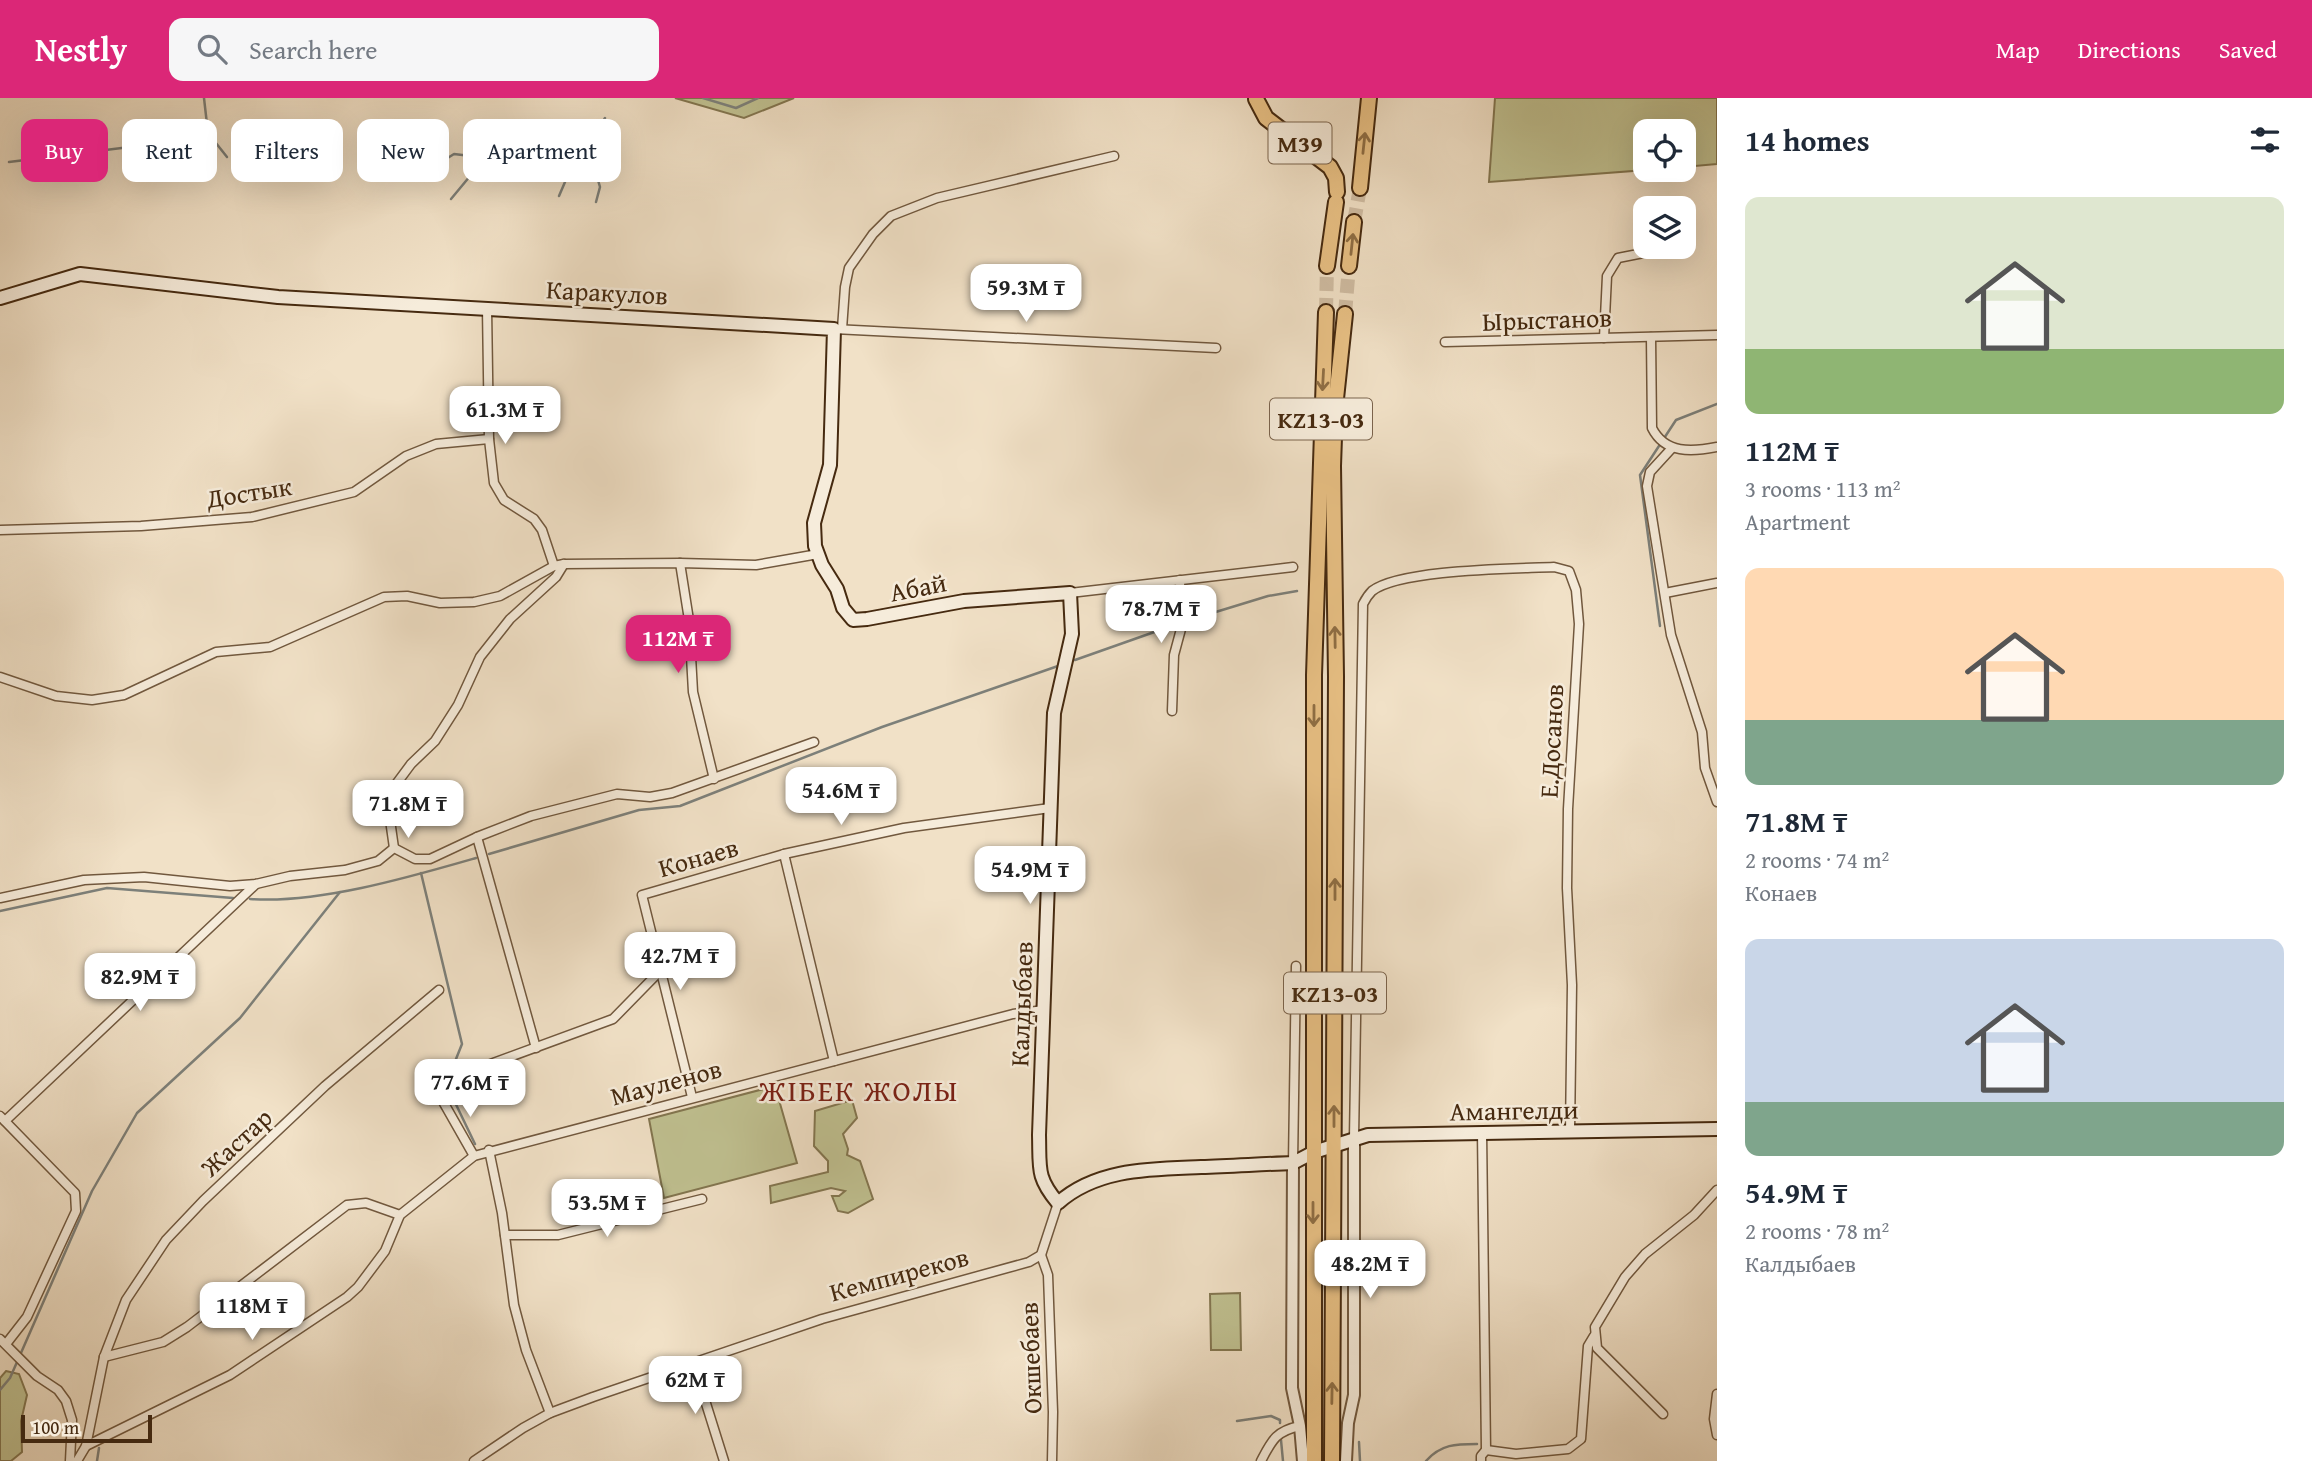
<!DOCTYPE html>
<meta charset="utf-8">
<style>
:root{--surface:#fff;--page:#f6f6f7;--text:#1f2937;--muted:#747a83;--accent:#db2777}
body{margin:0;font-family:"Gentium Book Plus",serif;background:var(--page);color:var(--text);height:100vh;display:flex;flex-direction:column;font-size:26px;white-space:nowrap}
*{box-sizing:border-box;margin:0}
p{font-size:23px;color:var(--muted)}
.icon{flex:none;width:38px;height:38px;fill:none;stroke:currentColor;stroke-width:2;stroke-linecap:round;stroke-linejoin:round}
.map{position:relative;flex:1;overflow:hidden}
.side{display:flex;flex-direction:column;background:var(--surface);width:595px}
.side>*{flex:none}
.banner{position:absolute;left:21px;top:21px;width:665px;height:63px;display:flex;gap:14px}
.controls{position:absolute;left:1633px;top:21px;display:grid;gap:14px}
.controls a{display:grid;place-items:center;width:63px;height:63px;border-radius:14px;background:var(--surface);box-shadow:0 7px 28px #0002;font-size:35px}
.scale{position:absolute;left:21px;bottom:18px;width:131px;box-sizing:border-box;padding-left:7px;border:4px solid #462a10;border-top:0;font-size:19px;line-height:24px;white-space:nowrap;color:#462a10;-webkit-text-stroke:5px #f6ecdb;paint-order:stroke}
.price{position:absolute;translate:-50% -60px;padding:0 16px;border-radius:14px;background:#fff;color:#222;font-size:23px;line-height:46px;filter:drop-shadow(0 2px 4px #0008)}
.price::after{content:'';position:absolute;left:50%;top:42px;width:21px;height:16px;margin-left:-10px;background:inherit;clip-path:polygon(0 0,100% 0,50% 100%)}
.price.current{background:var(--accent);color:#fff}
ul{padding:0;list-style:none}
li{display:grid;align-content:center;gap:14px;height:371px;padding:0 28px}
li span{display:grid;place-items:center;height:217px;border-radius:14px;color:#555}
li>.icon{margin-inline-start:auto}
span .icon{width:126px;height:126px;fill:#fffc;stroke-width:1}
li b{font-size:30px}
h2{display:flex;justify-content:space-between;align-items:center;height:84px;padding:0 28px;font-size:30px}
.tag{padding:0 24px;border-radius:14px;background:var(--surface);box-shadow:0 7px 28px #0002;font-size:24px;line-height:63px}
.tag.current{background:var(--accent);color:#fff}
header{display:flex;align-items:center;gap:42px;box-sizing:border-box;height:98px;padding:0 35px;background:var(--accent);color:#fff}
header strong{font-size:33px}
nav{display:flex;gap:38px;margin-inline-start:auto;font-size:24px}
.search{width:490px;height:63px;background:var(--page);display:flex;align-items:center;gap:18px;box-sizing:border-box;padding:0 24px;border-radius:14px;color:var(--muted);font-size:26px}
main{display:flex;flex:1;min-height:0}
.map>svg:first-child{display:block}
</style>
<header>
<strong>Nestly</strong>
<div class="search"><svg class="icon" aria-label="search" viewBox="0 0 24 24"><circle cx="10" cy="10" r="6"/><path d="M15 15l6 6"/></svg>Search here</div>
<nav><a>Map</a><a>Directions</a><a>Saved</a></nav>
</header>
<main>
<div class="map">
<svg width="1717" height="1363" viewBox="0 0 1717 1363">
<rect width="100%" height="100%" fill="#f1e1c7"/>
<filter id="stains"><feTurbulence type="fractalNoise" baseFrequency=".00286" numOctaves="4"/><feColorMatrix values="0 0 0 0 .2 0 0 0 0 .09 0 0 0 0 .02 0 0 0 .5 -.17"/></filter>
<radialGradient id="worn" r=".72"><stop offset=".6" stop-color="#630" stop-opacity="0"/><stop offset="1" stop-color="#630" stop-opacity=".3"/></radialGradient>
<g fill="#c0c191" stroke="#837650" stroke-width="2">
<path d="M 675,0 L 794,0 L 744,20 Z"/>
<path d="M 1495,0 L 1717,0 L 1717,66 L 1684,69 L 1684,33 L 1645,33 L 1646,72 L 1489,84 Z"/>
<path d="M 775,988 L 797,1065 L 664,1100 L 649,1021 Z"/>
<path d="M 852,1002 L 857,1020 L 843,1036 L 848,1051 L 847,1057 L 860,1063 L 873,1101 L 848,1115 L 838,1113 L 832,1098 L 839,1098 L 845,1093 L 831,1090 L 771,1105 L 770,1088 L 828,1074 L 828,1063 L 814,1048 L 815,1013 Z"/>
<path d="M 1240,1195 L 1241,1252 L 1211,1252 L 1210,1196 Z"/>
<path d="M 6,1273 L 19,1276 L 27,1297 L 21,1323 L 22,1354 L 11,1363 L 0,1363 L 0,1280 Z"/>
</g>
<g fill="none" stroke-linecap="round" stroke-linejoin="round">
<g stroke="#7d807a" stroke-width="2.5">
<path d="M 703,0 L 736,10 L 758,0"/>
<path d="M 208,35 L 227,59"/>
<path d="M 9,64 L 186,42 L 208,35 L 204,0"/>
<path d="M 593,65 L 600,89 L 596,104"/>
<path d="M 435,68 L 454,56 L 571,70 L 576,61 L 593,65 L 597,33 L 605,20"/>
<path d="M 559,98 L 571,70"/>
<path d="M 451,101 L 485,60"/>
<path d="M 1183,524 L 1268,498 L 1297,493"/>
<path d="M 1660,528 L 1640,377 L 1676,322 L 1717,306"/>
<path d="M 1075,562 L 1177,526"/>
<path d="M 489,756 L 639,712 L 680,708 L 882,629 L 1058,568"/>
<path d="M 421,775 L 462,946 L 448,981 L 450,994 L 475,1046"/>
<path d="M 250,801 C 318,806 410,779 476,760"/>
<path d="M 0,813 L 107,790 L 233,800"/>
<path d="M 0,1292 L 10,1280 L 92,1093 L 137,1015 L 240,920 L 340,794"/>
<path d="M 1237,1323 L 1271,1318 L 1280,1322 L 1280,1325"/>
<path d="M 1281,1342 L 1283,1363"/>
<path d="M 1359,1344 L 1360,1363"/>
<path d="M 97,1363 L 99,1350"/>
<path d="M 1426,1363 C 1441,1346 1456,1346 1477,1346"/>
</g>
<g stroke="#cfbca2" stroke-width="14" stroke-dasharray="14 7" stroke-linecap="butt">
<path d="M 1354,124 L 1360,90"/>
<path d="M 1326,214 L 1327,168"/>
<path d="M 1345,216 L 1349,168"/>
</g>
<defs>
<g id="minor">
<path d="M 1684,147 L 1688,146"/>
<path d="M 487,210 L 489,341 L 494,385 L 504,402 L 534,421 L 542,432 L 554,468"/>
<path d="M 834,231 L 1216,250"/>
<path d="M 842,231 L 845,189 L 849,170 L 873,136 L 891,118 L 937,100 L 1114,58"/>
<path d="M 1651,239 L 1652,330 C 1665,356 1692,354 1717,349"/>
<path d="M 1604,240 L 1607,178 L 1618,160 L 1674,149"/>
<path d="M 1445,244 L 1717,237"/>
<path d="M 1672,350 L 1650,374 L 1647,388 L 1671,537 L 1702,634 L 1705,670 L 1717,704"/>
<path d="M 0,432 L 141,428 L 252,419 L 354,394 L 406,358 L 436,346 L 489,341"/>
<path d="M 680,465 L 689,522 L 693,594 L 714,681"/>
<path d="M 1070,495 L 1293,469"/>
<path d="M 1665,495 L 1717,485"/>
<path d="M 0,579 L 56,598 L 92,602 L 124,597 L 216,554 L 270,549 L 384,499 L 407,498 L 440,505 L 474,504 L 500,498 L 554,468 L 564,466 L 680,465 L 756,467 L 818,456"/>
<path d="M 1172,613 L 1174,557 L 1181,531 L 1180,482"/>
<path d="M 477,739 L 536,950"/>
<path d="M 394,750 L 389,715 L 391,693 L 411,666 L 435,643 L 458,607 L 480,559 L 510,521 L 556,479 L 564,466"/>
<path d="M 784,756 L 834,963"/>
<path d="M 0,800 L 84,782 L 144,779 L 230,788 L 256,786 L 290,778 L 345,772 L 378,763 L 394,750 L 415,761 L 430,761 L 477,739 L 531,718 L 617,696 L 650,699 L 672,695 L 814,644"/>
<path d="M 458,978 L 613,921 L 660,873"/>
<path d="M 692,999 L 642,797 L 784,756 L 904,730 L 1050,710"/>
<path d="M 441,1000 L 474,1058"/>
<path d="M 0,1018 L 75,1095 L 76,1113 L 27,1219 L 6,1246"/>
<path d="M 5,1023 L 256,786"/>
<path d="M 1354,1040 L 1363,506 C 1365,502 1369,496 1372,493 C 1401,471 1515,471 1554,469 L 1569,473 L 1576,492 L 1579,526 L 1568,711 L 1567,790 L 1572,887 L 1570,1034"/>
<path d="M 489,1052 L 502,1115 L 514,1207 L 526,1252 L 550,1315"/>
<path d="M 1293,1065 L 1296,868"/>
<path d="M 505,1137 L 558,1137 L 702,1101"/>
<path d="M 1041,1157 L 1048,1177 L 1053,1314 L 1052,1363"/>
<path d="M 0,1241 L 37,1278 L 58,1292 L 66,1303 L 72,1322 L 70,1363"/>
<path d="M 104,1259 L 163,1244 L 187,1229 L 347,1107 L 366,1105 L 400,1117"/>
<path d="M 693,1264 L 724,1363"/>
<path d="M 1717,1296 L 1714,1321 L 1717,1337"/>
<path d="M 1663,1316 L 1597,1250 L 1595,1229 L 1625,1179 L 1645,1156 L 1694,1117 L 1717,1092"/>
<path d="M 86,1348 L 230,1277 L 347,1199 L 358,1189 L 385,1153 L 400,1117 L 474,1058 L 1013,916 L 1044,912"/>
<path d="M 1486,1352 L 1516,1356 L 1568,1351 L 1581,1341 L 1588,1248 L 1594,1238"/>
<path d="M 77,1363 L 86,1348 L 104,1259 L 126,1202 L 166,1142 L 203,1103 L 325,988 L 439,892"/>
<path d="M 474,1363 L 523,1330 L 550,1315 L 593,1299 L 822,1221 L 1029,1164 L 1041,1157 L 1058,1105"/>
<path d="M 1261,1363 C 1272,1342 1276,1333 1300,1328"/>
<path d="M 1481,1363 L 1481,1358 L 1486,1352 L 1482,1034"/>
</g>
<g id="tertiary">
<path d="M 1293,1065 L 1292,1290 L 1300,1328 L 1303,1363"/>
<path d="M 1346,1363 L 1348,1325 L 1354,1297 L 1354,1040"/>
</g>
<path id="secondary" d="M 0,200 L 80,176 L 278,199 L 834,231 L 830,367 L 814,425 L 815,448 L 822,467 L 837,491 L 843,510 L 853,522 L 867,521 L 964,503 L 1070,495 L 1072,536 L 1054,615 L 1039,1037 C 1040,1070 1036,1079 1058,1105 C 1097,1070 1152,1071 1201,1069 C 1232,1068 1263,1066 1293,1065 L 1314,1054 L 1368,1037 L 1717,1031"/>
<g id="trunk">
<path d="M 1256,1 L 1266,20 L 1330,69 L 1336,80 L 1337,94"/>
<path d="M 1360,90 L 1369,0"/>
<path d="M 1327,168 L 1336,104"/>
<path d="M 1349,168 L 1354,124"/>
<path d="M 1314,1363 L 1314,577 L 1326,214"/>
<path d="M 1332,1363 L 1336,578 L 1333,368 L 1335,310 L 1345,216"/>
</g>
</defs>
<use href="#minor" stroke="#71583e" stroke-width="11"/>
<use href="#tertiary" stroke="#71583e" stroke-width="14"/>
<use href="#secondary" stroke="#462a10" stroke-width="16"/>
<use href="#trunk" stroke="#462a10" stroke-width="18"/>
<use href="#minor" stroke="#f6ecdb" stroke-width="8"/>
<use href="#tertiary" stroke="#f6ecdb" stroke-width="10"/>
<use href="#secondary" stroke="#f6ecdb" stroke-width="12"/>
<use href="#trunk" stroke="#e8c084" stroke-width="14"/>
</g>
<defs><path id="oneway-shaft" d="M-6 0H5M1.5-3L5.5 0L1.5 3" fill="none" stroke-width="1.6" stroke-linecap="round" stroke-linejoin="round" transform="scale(1.75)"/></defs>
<g stroke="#8f6e44">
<use href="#oneway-shaft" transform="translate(1364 45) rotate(-84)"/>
<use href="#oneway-shaft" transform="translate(1352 146) rotate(-84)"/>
<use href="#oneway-shaft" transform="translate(1323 282) rotate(93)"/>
<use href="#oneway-shaft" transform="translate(1335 539) rotate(-91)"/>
<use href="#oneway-shaft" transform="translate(1314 618) rotate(90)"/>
<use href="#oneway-shaft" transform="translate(1335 791) rotate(-90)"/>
<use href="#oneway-shaft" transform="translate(1334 1018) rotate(-90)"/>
<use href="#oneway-shaft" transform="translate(1313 1115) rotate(90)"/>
<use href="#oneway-shaft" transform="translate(1332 1295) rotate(-89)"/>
</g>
<g text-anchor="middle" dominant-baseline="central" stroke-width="5" stroke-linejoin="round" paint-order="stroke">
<g fill="#f6ecdb" stroke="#7b644d" stroke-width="2">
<rect x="1268.5" y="24.5" width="63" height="41" rx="5"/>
<rect x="1270" y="300.5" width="102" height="41" rx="5"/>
<rect x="1284" y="874.5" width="102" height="41" rx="5"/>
</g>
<g font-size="24" font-weight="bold" fill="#462a10">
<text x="1300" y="45">M39</text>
<text x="1321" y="321">KZ13-03</text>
<text x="1335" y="895">KZ13-03</text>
</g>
<g font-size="26" fill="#462a10" stroke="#f6ecdb">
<text transform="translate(607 194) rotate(3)">Каракулов</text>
<text transform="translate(1547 221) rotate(-2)">Ырыстанов</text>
<text transform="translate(249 394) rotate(-9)">Достык</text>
<text transform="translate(918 489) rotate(-11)">Абай</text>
<text transform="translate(1551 643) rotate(-87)">Е.Досанов</text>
<text transform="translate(698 759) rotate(-16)">Конаев</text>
<text transform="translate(1021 906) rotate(-88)">Калдыбаев</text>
<text transform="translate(666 984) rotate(-15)">Мауленов</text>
<text transform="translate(1514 1012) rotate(-1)">Амангелди</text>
<text transform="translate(236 1044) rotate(-43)">Жастар</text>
<text transform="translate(899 1176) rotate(-15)">Кемпиреков</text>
<text transform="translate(1030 1260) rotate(-92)">Окшебаев</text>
</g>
<g font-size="30" letter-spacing="2" fill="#7a1f14" stroke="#f6ecdb">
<text x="859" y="992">ЖІБЕК ЖОЛЫ</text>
</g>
</g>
<rect width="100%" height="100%" filter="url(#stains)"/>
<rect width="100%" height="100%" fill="url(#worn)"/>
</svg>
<div class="controls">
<a><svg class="icon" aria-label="locate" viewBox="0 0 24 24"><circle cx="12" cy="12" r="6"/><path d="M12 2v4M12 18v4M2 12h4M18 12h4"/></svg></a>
<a><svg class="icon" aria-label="layers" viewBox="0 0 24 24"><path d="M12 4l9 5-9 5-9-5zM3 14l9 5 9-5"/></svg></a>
</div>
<div class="scale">100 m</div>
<b class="price" style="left:1026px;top:226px">59.3M ₸</b>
<b class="price" style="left:505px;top:348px">61.3M ₸</b>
<b class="price" style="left:1161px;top:547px">78.7M ₸</b>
<b class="price current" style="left:678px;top:577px">112M ₸</b>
<b class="price" style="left:841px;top:729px">54.6M ₸</b>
<b class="price" style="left:408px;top:742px">71.8M ₸</b>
<b class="price" style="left:1030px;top:808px">54.9M ₸</b>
<b class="price" style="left:680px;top:894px">42.7M ₸</b>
<b class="price" style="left:140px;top:915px">82.9M ₸</b>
<b class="price" style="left:470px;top:1021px">77.6M ₸</b>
<b class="price" style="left:607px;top:1141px">53.5M ₸</b>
<b class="price" style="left:1370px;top:1202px">48.2M ₸</b>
<b class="price" style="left:252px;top:1244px">118M ₸</b>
<b class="price" style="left:695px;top:1318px">62M ₸</b>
<div class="banner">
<a class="tag current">Buy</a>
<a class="tag">Rent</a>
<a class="tag">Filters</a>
<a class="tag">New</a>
<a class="tag">Apartment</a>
</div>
</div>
<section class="side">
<h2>14 homes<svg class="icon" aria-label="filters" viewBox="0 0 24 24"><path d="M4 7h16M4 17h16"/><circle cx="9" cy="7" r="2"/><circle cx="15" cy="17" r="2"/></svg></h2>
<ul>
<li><span style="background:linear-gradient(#dfe7d0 70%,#8fb573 0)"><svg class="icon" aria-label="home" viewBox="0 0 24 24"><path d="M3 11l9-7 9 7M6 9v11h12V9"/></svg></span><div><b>112M ₸</b><p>3 rooms · 113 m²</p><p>Apartment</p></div></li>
<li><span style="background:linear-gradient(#ffd9b3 70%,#7fa58c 0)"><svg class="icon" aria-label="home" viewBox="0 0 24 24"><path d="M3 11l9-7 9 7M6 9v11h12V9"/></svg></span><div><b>71.8M ₸</b><p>2 rooms · 74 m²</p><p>Конаев</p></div></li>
<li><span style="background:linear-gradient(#c9d6e8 75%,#7fa58c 0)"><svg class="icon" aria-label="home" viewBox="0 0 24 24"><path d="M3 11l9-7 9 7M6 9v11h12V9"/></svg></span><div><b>54.9M ₸</b><p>2 rooms · 78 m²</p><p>Калдыбаев</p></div></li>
</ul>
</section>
</main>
